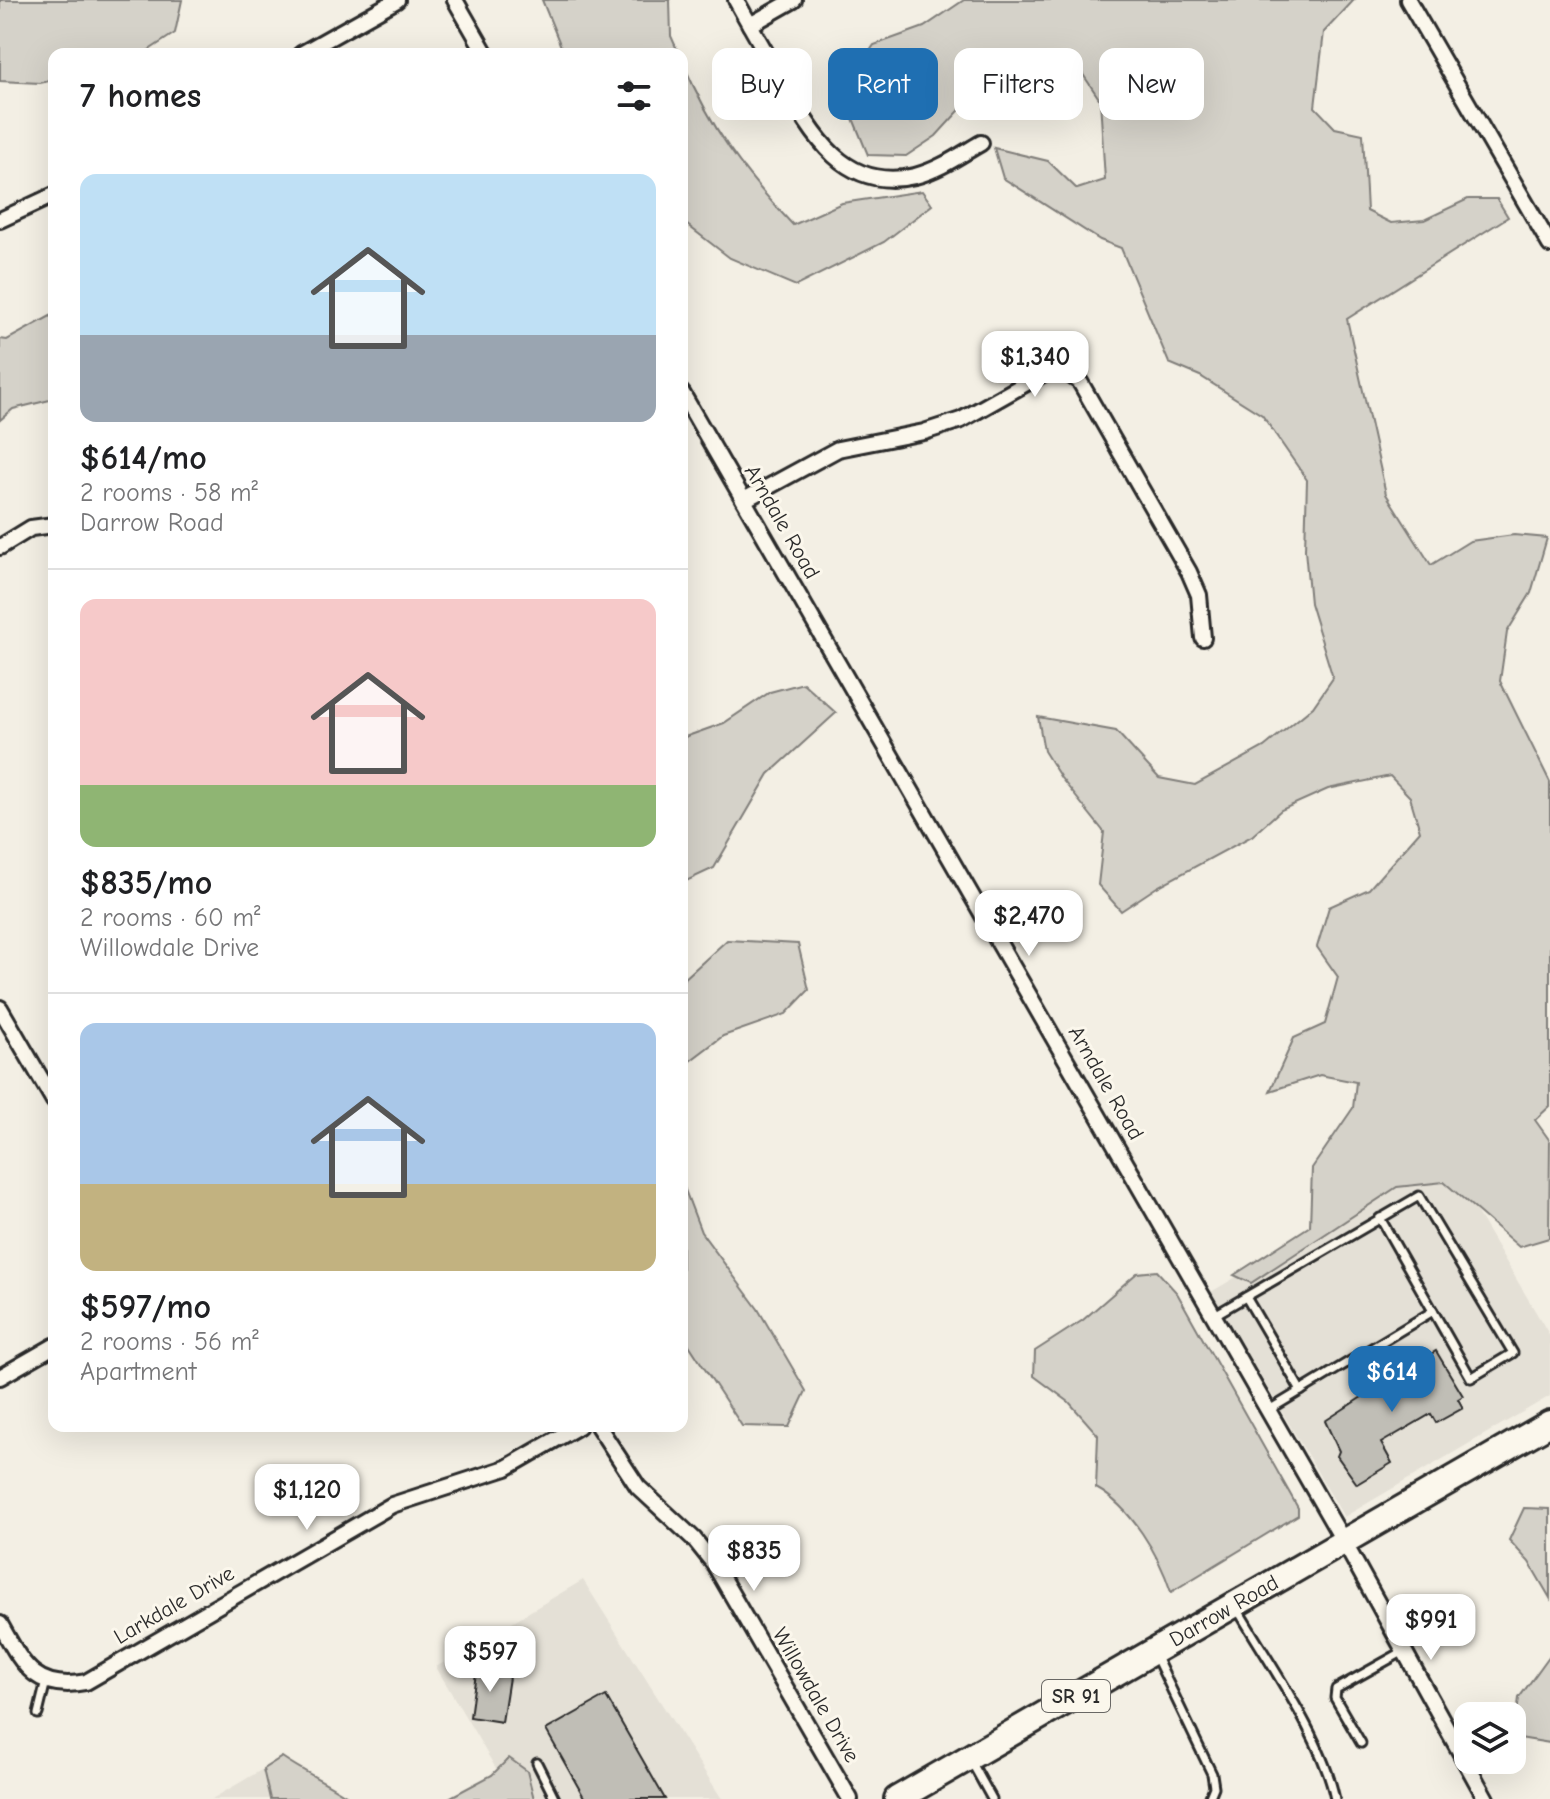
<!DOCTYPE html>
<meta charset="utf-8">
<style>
:root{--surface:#fff;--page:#f2f2f2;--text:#202124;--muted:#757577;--line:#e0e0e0;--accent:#1f6fb2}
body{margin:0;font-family:"Comic Neue",sans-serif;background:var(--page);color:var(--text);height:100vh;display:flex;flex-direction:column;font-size:30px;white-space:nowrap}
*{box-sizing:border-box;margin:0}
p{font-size:26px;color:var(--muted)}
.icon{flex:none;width:44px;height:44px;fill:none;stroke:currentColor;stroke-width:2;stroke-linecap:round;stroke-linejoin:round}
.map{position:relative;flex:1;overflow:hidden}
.drawer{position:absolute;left:48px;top:48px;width:640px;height:1384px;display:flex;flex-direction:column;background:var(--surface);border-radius:16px;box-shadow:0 8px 32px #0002}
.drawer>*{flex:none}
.hud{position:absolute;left:712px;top:48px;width:718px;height:72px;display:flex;gap:16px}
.buttons{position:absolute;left:1454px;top:1702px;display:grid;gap:16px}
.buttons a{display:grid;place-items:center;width:72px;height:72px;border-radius:16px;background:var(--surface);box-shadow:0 8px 32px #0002;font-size:40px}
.price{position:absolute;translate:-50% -68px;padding:0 18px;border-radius:16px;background:#fff;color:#222;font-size:26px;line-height:52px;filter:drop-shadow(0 2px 4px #0008)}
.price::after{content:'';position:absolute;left:50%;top:48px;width:24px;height:18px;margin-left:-12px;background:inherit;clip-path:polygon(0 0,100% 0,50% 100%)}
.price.active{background:var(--accent);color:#fff}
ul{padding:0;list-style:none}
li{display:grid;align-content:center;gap:16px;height:424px;padding:0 32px}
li+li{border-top:2px solid var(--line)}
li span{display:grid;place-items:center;height:248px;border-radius:16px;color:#555}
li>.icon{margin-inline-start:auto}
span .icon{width:144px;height:144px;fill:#fffc;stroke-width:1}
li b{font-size:34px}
h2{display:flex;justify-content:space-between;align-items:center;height:96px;padding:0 32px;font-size:34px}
.chip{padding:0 28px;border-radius:16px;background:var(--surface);box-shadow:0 8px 32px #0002;font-size:28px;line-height:72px}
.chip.active{background:var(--accent);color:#fff}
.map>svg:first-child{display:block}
</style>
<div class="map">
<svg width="1550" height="1799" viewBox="0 0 1550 1799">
<rect width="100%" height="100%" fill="#f3efe4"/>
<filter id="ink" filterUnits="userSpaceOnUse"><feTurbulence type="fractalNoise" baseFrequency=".0125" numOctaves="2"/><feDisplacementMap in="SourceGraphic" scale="16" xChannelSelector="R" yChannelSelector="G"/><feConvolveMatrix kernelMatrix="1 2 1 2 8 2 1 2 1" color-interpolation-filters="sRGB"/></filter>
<g filter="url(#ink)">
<g fill="#e4e0d6">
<path d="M 1443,1155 L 1550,1336 L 1550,1396 L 1344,1517 L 1211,1292 Z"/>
<path d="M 583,1580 L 722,1799 L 514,1799 L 436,1667 Z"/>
<path d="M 263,1769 L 270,1799 L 212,1799 Z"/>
</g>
<g fill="#d5d2c9" stroke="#807e7a" stroke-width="2">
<path d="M 0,0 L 182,0 L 175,33 L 143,54 L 54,54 L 54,80 L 40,83 L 0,81 Z"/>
<path d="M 542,0 L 670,0 L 671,36 L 679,54 L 564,54 Z"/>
<path d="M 964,0 L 1354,0 L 1324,32 L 1315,107 L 1335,128 L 1363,134 L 1367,211 L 1391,223 L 1424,220 L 1468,199 L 1497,199 L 1508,217 L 1347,319 L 1386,494 L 1431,565 L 1470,541 L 1514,535 L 1547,538 L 1531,593 L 1507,632 L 1500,681 L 1550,782 L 1550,1106 L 1535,1120 L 1550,1141 L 1549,1238 L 1519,1247 L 1444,1182 L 1397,1187 L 1251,1283 L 1234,1275 L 1310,1226 L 1312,1168 L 1353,1108 L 1356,1082 L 1320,1075 L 1270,1091 L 1294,1038 L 1325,1024 L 1338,977 L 1317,947 L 1329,907 L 1369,889 L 1420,831 L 1410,797 L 1390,776 L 1328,789 L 1281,810 L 1252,836 L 1157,887 L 1121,911 L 1098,885 L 1104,832 L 1061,778 L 1044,751 L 1038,717 L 1116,731 L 1159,778 L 1195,785 L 1264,747 L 1313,707 L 1333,678 L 1310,603 L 1305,550 L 1307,480 L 1262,415 L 1200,376 L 1169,363 L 1121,248 L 1100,240 L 1003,178 L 994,148 L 1048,161 L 1077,189 L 1105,180 L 1100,100 L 1072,58 L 1023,55 L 989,78 L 936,136 L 906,156 L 868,155 L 852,116 L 852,77 L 874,45 L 924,27 Z"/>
<path d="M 682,61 C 712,130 742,171 793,225 L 842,203 L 922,191 L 932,205 L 884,242 L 796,286 L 730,258 L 682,221 Z"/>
<path d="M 54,314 L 54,399 L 13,409 L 0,420 L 0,339 L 7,340 Z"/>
<path d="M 803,683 L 836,713 L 769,774 L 714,868 L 682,883 L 682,738 L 724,723 L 770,692 Z"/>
<path d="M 727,940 L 798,944 L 809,990 L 786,1014 L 723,1036 L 682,1067 L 682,981 Z"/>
<path d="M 682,1182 L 701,1232 L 758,1309 L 806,1391 L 789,1427 L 742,1426 L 682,1334 Z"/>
<path d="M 1157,1271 L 1177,1293 L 1298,1508 L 1298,1515 L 1171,1592 C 1159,1555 1131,1507 1096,1488 L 1098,1435 L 1069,1402 L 1034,1376 L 1035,1351 L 1083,1320 L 1137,1273 Z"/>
<path d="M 1524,1508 L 1550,1509 L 1550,1598 L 1529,1562 L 1509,1540 Z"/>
<path d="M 1550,1655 L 1550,1743 L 1514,1737 L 1519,1698 Z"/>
<path d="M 282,1757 C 305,1773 329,1783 352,1799 L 270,1799 L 263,1769 Z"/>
<path d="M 509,1758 L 527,1771 L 534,1799 L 447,1799 L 492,1775 Z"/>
</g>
<g fill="#c0beb6" stroke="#2b2b2b" stroke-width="2">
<path d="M 1436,1351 L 1463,1396 L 1458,1399 L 1463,1408 L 1436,1423 L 1431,1414 L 1381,1443 L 1392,1463 L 1357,1484 L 1337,1456 L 1339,1451 L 1325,1421 L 1368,1393 L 1365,1387 L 1376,1381 L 1379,1386 Z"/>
<path d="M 477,1666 L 510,1671 L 502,1722 L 470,1717 Z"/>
<path d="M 606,1696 L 665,1799 L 585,1799 L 546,1730 Z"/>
</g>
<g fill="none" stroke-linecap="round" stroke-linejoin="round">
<defs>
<g id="lane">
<path d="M 1380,1218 L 1433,1311"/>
<path d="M 1246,1297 L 1301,1391"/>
<path d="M 1213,1316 L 1419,1196 L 1513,1353 L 1471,1378 L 1433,1311 L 1269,1410"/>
<path d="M 1238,1610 C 1270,1665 1322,1737 1335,1799"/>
<path d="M 1156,1657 L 1212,1774 L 1214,1787 L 1209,1799"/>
<path d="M 38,1714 L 46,1681"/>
<path d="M 1361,1743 L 1335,1698 L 1336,1689 L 1404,1651"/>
<path d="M 537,1763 L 555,1799"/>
<path d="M 972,1763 L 992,1799"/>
</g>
<g id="street">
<path d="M 455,0 L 486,54"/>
<path d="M 736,0 C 751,27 766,54 782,80 C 811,132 843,193 915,176 C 939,170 960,155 981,143"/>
<path d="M 1408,0 L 1550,245"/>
<path d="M 750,25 L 794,0"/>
<path d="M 301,54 L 397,0"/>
<path d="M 0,220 L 54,195"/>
<path d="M 682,393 L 1344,1542 L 1486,1799"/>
<path d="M 744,500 L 838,449 L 924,432 L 961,420 L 1046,372 L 1065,371 L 1080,382 L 1189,572 L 1199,595 L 1203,638"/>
<path d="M 0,547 L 31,528 L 54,525"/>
<path d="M 0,1008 L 54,1101"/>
<path d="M 0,1377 L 54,1346"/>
<path d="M 598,1426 L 638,1487 L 694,1539 L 714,1564 L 850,1799"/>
<path d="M 0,1624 C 22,1663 34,1692 86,1682 L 392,1505 L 506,1468 L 579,1426"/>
</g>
<path id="primary" d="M 897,1799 L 1550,1423"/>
</defs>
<use href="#lane" stroke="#2b2b2b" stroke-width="13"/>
<use href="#street" stroke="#2b2b2b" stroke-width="20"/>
<use href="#primary" stroke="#2b2b2b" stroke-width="30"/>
<use href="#lane" stroke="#fbf7ec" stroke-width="7"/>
<use href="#street" stroke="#fbf7ec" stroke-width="14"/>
<use href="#primary" stroke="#fbf7ec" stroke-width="24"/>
</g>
</g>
<g text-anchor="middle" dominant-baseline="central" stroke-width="6" stroke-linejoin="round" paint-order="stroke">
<rect fill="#fbf7ec" stroke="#696865" stroke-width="2" x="1042" y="1680" width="68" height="32" rx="6"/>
<g font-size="20" font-weight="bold" fill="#2b2b2b">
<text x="1076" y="1696">SR 91</text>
</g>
<g font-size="22" fill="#2b2b2b" stroke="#fbf7ec">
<text transform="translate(782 522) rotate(60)">Arndale Road</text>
<text transform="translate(1106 1083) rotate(60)">Arndale Road</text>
<text transform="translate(174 1605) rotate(-30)">Larkdale Drive</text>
<text transform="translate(1224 1611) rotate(-30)">Darrow Road</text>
<text transform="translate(816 1695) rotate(60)">Willowdale Drive</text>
</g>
</g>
</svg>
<div class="buttons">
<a><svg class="icon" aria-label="layers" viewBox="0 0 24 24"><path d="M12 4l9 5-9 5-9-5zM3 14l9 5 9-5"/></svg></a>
</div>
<b class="price" style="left:1035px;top:399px">$1,340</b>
<b class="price" style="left:1029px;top:958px">$2,470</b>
<b class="price active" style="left:1392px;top:1414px">$614</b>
<b class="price" style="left:307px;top:1532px">$1,120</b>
<b class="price" style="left:754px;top:1593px">$835</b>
<b class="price" style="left:1431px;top:1662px">$991</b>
<b class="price" style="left:490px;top:1694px">$597</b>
<div class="hud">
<a class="chip">Buy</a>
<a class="chip active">Rent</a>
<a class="chip">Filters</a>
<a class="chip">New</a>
</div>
<section class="drawer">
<h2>7 homes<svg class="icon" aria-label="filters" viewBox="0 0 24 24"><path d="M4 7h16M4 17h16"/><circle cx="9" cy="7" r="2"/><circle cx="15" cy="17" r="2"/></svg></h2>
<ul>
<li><span style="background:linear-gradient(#bfe0f5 65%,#9aa5b1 0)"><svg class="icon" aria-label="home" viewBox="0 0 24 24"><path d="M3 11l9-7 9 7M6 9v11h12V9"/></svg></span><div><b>$614/mo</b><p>2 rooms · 58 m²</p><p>Darrow Road</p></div></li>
<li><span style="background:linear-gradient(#f6c9c9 75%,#8fb573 0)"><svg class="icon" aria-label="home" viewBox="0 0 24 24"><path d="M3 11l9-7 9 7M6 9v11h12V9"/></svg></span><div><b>$835/mo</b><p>2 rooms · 60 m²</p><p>Willowdale Drive</p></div></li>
<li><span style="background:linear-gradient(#a9c7e8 65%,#c2b280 0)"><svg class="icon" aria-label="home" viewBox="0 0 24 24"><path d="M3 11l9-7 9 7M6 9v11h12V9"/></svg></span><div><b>$597/mo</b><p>2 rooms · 56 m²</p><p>Apartment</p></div></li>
</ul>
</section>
</div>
